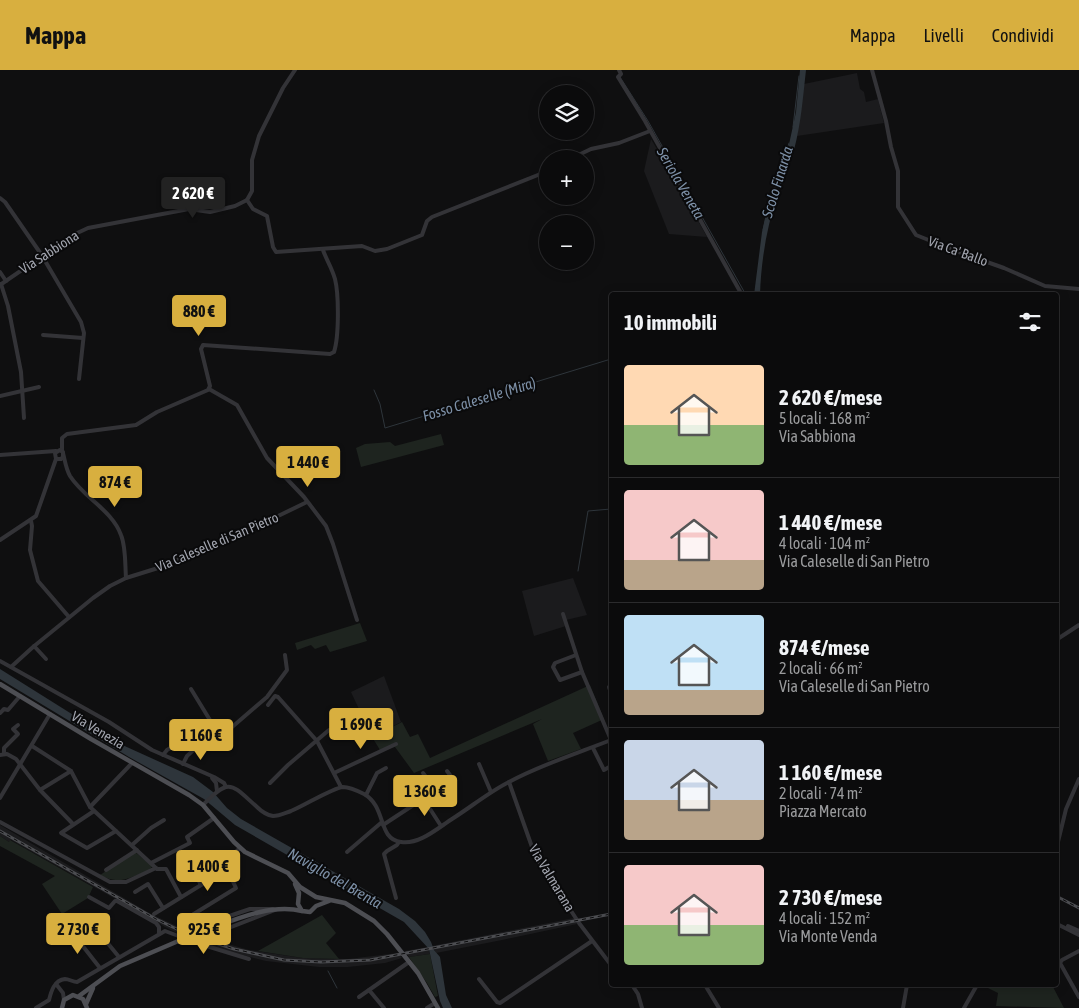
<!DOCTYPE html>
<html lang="it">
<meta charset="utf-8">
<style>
:root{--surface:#0b0b0c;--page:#141415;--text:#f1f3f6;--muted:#9a9b9d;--line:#2b2b2d;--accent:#d8af3f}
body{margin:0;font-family:"Asap Condensed",sans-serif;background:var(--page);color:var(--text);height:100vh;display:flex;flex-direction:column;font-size:19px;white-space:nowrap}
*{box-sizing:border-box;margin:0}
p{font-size:16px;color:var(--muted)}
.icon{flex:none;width:28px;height:28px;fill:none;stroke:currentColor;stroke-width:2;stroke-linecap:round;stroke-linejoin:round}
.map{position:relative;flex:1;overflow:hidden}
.details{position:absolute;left:609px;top:222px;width:450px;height:695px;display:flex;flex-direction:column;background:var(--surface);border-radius:5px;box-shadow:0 2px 12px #0003,0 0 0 1px var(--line)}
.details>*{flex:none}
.tools{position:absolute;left:539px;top:15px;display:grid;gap:10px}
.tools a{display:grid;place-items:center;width:55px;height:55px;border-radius:50%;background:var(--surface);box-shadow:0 2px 12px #0003,0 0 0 1px var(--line);font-size:25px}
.price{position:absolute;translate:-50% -42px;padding:0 11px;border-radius:5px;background:var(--accent);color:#111;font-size:16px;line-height:32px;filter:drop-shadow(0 1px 2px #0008)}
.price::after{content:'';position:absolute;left:50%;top:30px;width:15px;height:11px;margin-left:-8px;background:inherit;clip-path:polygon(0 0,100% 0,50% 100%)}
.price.active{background:#222;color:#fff}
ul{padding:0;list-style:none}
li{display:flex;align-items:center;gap:15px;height:125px;padding:0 15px}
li+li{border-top:1px solid var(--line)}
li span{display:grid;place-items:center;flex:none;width:140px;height:100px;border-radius:5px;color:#555}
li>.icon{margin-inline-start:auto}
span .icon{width:60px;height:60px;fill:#fffc;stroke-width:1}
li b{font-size:21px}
h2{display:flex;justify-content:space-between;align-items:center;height:60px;padding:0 15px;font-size:21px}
header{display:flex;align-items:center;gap:30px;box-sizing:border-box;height:70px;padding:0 25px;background:var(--accent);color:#111}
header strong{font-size:24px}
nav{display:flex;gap:28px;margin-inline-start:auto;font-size:18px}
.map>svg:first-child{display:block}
</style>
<header>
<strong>Mappa</strong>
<nav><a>Mappa</a><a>Livelli</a><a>Condividi</a></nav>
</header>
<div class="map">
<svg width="1079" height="938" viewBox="0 0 1079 938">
<rect width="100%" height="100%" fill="#0f0f10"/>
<g fill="#1b1b1d">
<path d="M 857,3 L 860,19 L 864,22 L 866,32 L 878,29 L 884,53 L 797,66 L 804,14 Z"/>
<path d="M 651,69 L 678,115 L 707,167 L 669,164 L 644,101 Z"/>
<path d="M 573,508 L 587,545 L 566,550 L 566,556 L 534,566 L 522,521 Z"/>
<path d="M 384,606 L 401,652 L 372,667 L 351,622 Z"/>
<path d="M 0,755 L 151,844 L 185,860 L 211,869 L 249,880 L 303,888 L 348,889 L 398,883 L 402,888 L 385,893 L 348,897 L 319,897 L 266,891 L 219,879 L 183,866 L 167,858 L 11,770 L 9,772 L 0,766 Z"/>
<path d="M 574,848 L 577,854 L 502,870 L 436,883 L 432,876 Z"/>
<path d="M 428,877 L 430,884 L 409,887 L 405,881 Z"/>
</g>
<g fill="#1e241f">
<path d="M 441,364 L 444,375 L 361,397 L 356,378 L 365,374 L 390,372 L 395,376 Z"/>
<path d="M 360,553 L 367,571 L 330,582 L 326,575 L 315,579 L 311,575 L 297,580 L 295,573 Z"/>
<path d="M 590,615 L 604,649 L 573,663 L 581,679 L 548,691 L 533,654 L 542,649 L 414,703 L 395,677 L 380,680 L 372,667 L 402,652 L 410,667 L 418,664 L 430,688 Z"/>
<path d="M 0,766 L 9,772 L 10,770 L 93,817 L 88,828 L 62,844 L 42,814 L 55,806 L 0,776 Z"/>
<path d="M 135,782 L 152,796 L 150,800 C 130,807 120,816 100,805 Z"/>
<path d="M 322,845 L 336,863 L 326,873 L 339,889 L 303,888 L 258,881 Z"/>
<path d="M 430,884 L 438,926 L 435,927 L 427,913 L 409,887 Z"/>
<path d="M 982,915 L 1052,915 L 1064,938 L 996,936 L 998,923 Z"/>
</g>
<g fill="#2e353b">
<path d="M 800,0 L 806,0 C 803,27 801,54 794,80 C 790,94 783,108 778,123 C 767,155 761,191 760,225 L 754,225 L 762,162 L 772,122 L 788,79 L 796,42 Z"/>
<path d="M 0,599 L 118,673 L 193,707 L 213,722 L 227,738 L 241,749 L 399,839 L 415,851 L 425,862 L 431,872 L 434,880 L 440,887 L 446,925 L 452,938 L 443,938 L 440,931 L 429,879 L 404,852 L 235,755 L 204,729 L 129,687 L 0,609 Z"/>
</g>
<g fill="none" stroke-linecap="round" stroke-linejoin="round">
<g stroke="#2e353b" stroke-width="1">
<path d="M 620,7 L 648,51 L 746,225"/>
<path d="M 793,57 L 799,6"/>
<path d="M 780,100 L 789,73"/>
<path d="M 763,160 L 766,146"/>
<path d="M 374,320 L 380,334 L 385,358 L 611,289"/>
<path d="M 578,501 L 588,441 L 611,439"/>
<path d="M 328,901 L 337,918"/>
</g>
<path stroke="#2c2d30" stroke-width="4.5" stroke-dasharray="4.5 2" stroke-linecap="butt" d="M 184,869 L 200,863"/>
<g stroke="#333337" stroke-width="4">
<path d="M 619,0 L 621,4 L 618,7 L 645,51 L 742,225"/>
<path d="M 872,0 L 886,51 L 891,77 L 898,101 L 898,137 L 916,165 L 956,181 L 1004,198 L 1045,216 L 1079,219"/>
<path d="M 570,89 L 591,79 L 619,73 L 650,61"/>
<path d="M 0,128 L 5,132 L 41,184 L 81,252 L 84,263 L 79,309"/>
<path d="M 247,130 L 253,139 L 267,146 L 273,177 L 276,182 L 362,176 L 375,181 L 387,179 L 422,165 L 427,151 L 432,147 L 548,101"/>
<path d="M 0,202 L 6,211"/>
<path d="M 1,214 L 8,236 L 21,302 L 24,348"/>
<path d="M 0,215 L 73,165 L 88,158 L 189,139 L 210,142 L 235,136 L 247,130 L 252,121 L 252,90 L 259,66 L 283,18 L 295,0"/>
<path d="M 43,265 L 83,268"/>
<path d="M 209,319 L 237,335 L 267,388 L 304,427 L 326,456 L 333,474 L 357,550"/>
<path d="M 0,326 L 39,317"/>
<path d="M 62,381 L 62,368 L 67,364 L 136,355 L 157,342 L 208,320 L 210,316 L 201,279 L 203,275 L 330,284 L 334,282 C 339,267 339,225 335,209 C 332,198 326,189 323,180"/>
<path d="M 63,383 C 65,391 66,399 70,406 C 84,428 112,440 121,465 C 126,477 125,495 126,508"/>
<path d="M 0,385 L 56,381"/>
<path d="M 31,451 L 32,456 L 30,480 L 38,511 L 69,547"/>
<path d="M 0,470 L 36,446 L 56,389 L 55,383 L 60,380 L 63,382 L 63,387 L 61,389 L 56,389"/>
<path d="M 563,544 L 582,602 L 611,670"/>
<path d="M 1056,570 L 1079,555"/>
<path d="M 34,576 L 46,589"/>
<path d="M 576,585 L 555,593 L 553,597 L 560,610 L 582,602"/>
<path d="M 0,591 L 109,652 L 152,680 L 214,707 L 224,713 L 226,717"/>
<path d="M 11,597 L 33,577 L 93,528 L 110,516 L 126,508 L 158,498 L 274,448 L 307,432"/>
<path d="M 609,617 L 611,623"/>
<path d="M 191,619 L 213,655"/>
<path d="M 268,635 L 275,626 L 278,627 L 317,671 L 341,717"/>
<path d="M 0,643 L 4,639 L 8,640 L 20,626"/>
<path d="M 32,676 L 71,701 L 90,737 L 157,799 L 166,799 L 181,827"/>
<path d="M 593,678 L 604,700 L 611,696"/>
<path d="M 4,684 L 4,678 L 18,664 L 13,659 L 18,655"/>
<path d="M 0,685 L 7,684 L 16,689 L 40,720 L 73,754"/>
<path d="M 163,685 L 167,680 L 212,653"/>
<path d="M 183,694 L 187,686 L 213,662 L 216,659 L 220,664 L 224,664 L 267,627 L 287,600 L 285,585"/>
<path d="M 479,694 L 491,722"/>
<path d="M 334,703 L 396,674"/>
<path d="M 423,703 L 436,720"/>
<path d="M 212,708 L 216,713 L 217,721"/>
<path d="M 509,712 L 532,777 L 537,789 L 579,853 L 611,895"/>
<path d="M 270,713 L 288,695 L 329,660"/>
<path d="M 40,720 L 71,701"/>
<path d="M 366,725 L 377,703 L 386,698"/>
<path d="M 0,728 L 50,644"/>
<path d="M 423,728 L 441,756"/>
<path d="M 203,735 C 230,707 231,714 257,737 C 261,741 267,745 273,746 C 279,746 285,743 291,741 C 304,736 332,718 343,717 C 350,717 358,721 364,724 C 387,737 377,769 401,772 C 419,775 438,758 452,749 C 471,737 489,722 509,712 C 540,695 578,683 611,670"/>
<path d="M 90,737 L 132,693"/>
<path d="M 94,741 L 61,763 L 87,778 L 116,761"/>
<path d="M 0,752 L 110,812 L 126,812 L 156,798"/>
<path d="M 383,755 L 453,709 L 447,701"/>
<path d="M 132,775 L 151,758 L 164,750"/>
<path d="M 1056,780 L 1066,739 L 1079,709"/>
<path d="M 347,782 L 382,752"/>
<path d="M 151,793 L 190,773 L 187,767 L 214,748"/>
<path d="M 191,796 L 201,815"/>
<path d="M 106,800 L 137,780"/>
<path d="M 135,822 L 148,814 L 163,838"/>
<path d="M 89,827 L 109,838 L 115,831 L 117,831 L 156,853 L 159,857 L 159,864"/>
<path d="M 396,828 L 384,784 L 387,781 L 397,775 L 399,772"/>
<path d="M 154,844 L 227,799 L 225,792 L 240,778"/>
<path d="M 88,849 L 119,887"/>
<path d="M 1057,854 L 1079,865"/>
<path d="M 184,856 L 193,861 L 208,866 L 275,840"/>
<path d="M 184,856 L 182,852 L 184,850 L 236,818 L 227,799"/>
<path d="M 1068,856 L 1079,861"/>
<path d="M 188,858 L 194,858 L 250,839 L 273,839"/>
<path d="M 61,867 L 71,861 L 100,898"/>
<path d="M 1079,881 L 1062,890 L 1060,893 L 1079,927"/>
<path d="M 479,909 L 497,932 L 500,933 L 592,871"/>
<path d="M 56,914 L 63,923 L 64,930"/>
<path d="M 632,915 L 638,924 L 642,938"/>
<path d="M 705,915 L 719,938"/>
<path d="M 369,920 L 384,938"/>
<path d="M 359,927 L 409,892"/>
<path d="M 36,938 L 49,930 C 51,922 54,910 65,909 C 69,909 73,912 77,912 L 165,861 L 200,874 L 249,889"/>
<path d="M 427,938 L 435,933"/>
<path d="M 903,938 L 907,915"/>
<path d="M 964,938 L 977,915"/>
</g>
<g stroke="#4d4e53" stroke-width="4.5">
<path d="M 0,614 L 91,669 L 189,725 L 203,735 L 234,772 L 245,782 L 288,803 L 300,817 L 316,827 L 345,833 L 374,851 L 387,864 L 418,903 L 438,938"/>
<path d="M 295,814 L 299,823 L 298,834 L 302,841 L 310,842 L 316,836 L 329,831"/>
<path d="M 201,862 C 232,851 269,833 302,841"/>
<path d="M 79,926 L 120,896 L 183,869"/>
<path d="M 86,934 L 93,918"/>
<path d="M 62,938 L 64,930 L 73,925 L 83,929 L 87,938"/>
</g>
<defs>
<g id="rail">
<path d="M 0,761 L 156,849 L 185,863 L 234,879 L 284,890 L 321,892 L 370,890 L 611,844"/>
<path d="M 1056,826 L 1079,838"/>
</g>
</defs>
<use href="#rail" stroke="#4c4d51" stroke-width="3"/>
<use href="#rail" stroke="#0a0a0b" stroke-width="1" stroke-dasharray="4" stroke-linecap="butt"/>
</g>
<g text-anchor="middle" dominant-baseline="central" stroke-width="4" stroke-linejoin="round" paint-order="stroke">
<g font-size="14" fill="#a2a5af" stroke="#0a0a0b">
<text transform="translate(958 181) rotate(20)">Via Ca' Ballo</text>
<text transform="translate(49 182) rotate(-33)">Via Sabbiona</text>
<text transform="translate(217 472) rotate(-23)">Via Caleselle di San Pietro</text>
<text transform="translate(98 660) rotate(31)">Via Venezia</text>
<text transform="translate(552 808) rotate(59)">Via Valmarana</text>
</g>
<g font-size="15" font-style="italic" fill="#7d90a7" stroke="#0a0a0b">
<text transform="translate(777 112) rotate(-73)">Scolo Finarda</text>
<text transform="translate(681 113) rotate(60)">Seriola Veneta</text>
<text transform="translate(479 329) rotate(-17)">Fosso Caleselle (Mira)</text>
<text transform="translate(335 808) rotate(30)">Naviglio del Brenta</text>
</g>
</g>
</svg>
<div class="tools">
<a><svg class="icon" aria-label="layers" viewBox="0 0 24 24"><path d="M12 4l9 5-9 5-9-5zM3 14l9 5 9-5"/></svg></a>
<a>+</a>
<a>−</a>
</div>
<b class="price active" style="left:193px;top:149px">2 620 €</b>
<b class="price" style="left:199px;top:267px">880 €</b>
<b class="price" style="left:308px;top:418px">1 440 €</b>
<b class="price" style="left:115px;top:438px">874 €</b>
<b class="price" style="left:361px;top:680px">1 690 €</b>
<b class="price" style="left:201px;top:691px">1 160 €</b>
<b class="price" style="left:425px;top:747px">1 360 €</b>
<b class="price" style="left:208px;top:822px">1 400 €</b>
<b class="price" style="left:78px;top:885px">2 730 €</b>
<b class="price" style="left:204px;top:885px">925 €</b>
<section class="details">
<h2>10 immobili<svg class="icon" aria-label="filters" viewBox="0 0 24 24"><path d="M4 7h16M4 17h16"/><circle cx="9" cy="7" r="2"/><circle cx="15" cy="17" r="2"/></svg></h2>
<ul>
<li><span style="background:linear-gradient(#ffd9b3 60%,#8fb573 0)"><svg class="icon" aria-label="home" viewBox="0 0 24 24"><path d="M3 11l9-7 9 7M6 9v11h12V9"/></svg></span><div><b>2 620 €/mese</b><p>5 locali · 168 m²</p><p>Via Sabbiona</p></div></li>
<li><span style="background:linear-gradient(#f6c9c9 70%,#b9a48a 0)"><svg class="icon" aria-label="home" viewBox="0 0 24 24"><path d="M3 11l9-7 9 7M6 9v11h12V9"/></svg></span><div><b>1 440 €/mese</b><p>4 locali · 104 m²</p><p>Via Caleselle di San Pietro</p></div></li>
<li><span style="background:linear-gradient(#bfe0f5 75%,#b9a48a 0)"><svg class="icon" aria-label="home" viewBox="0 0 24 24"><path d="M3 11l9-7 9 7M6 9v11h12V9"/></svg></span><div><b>874 €/mese</b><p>2 locali · 66 m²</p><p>Via Caleselle di San Pietro</p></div></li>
<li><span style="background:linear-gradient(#c9d6e8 60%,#b9a48a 0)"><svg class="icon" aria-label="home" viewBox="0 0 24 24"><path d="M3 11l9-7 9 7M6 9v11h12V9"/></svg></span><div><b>1 160 €/mese</b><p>2 locali · 74 m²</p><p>Piazza Mercato</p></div></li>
<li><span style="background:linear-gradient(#f6c9c9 60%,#8fb573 0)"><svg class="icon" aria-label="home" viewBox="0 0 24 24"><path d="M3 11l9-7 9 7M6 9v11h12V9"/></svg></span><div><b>2 730 €/mese</b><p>4 locali · 152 m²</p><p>Via Monte Venda</p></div></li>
</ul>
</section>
</div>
